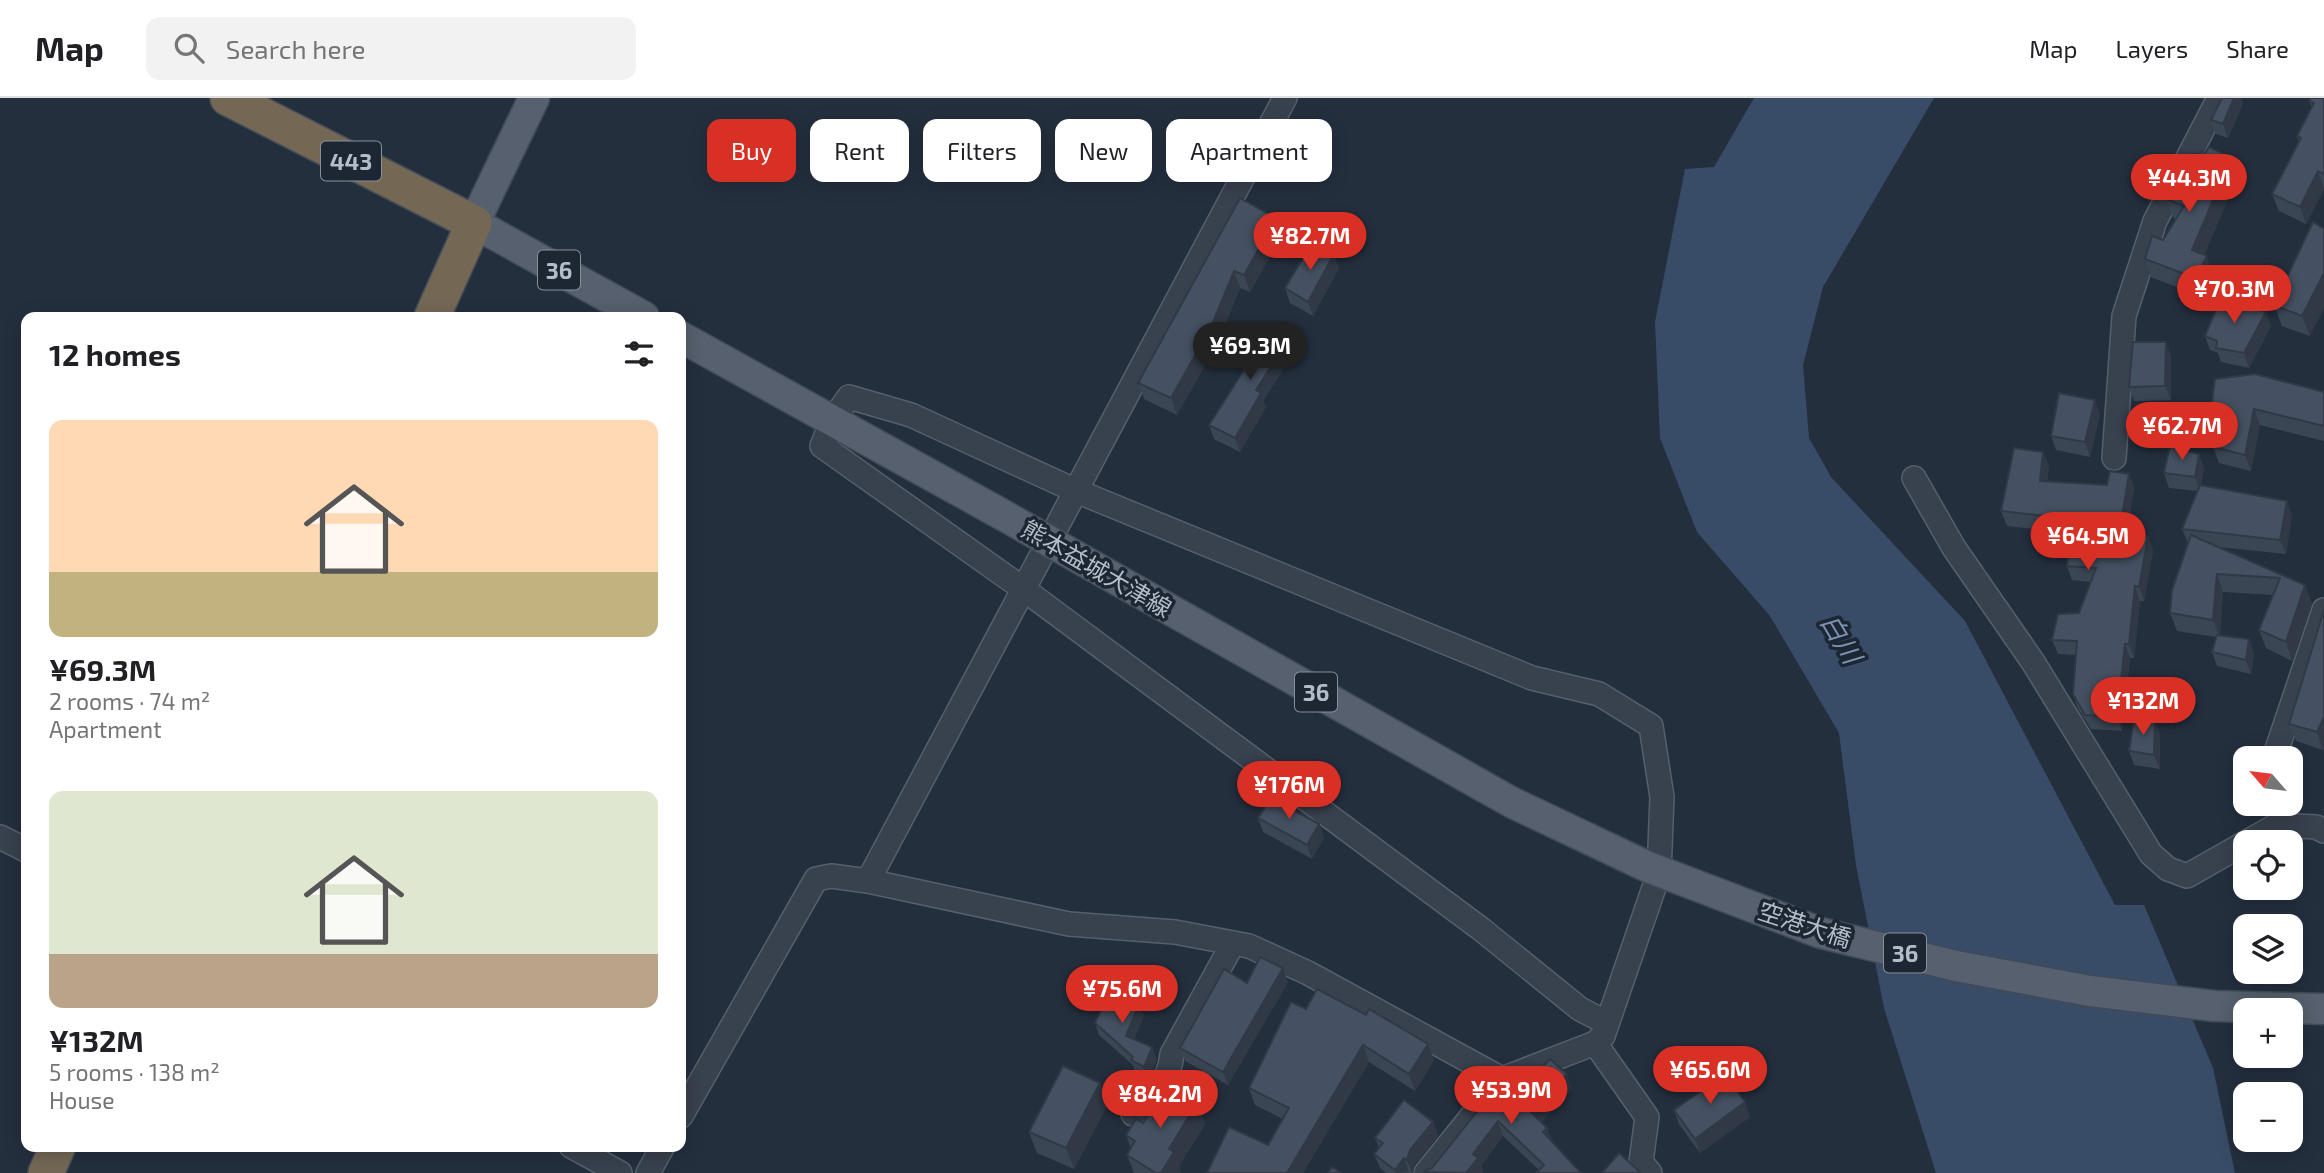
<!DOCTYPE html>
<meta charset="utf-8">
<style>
:root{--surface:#fff;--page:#f2f2f2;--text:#202124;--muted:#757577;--line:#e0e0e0;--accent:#d93025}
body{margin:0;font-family:"Exo 2","Noto Sans JP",sans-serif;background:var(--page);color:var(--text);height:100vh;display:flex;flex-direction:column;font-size:26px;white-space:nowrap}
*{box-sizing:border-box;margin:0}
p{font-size:23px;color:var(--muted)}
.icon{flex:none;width:38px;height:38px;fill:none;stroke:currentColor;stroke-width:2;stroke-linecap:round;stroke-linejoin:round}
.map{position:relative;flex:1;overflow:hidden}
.drawer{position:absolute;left:21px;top:214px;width:665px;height:840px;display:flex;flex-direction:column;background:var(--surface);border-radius:14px;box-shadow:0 4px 18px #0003}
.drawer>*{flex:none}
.hud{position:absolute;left:707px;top:21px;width:665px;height:63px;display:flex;gap:14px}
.needle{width:46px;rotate:298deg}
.tools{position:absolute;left:2233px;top:648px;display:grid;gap:14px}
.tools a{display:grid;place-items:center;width:70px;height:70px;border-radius:14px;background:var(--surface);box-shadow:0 4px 18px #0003;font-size:35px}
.price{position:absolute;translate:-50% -60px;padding:0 16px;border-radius:24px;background:var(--accent);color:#fff;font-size:23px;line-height:46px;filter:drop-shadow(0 2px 4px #0008)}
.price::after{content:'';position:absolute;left:50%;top:42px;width:21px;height:16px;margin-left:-10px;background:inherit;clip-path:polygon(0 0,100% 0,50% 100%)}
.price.on{background:#222;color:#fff}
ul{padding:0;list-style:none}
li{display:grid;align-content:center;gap:14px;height:371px;padding:0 28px}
li span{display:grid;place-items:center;height:217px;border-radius:14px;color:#555}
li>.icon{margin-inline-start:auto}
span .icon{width:126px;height:126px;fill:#fffc;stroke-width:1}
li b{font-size:30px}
h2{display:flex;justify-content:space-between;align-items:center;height:84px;padding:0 28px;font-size:30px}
.chip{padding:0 24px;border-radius:14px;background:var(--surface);box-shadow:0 4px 18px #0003;font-size:24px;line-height:63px}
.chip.on{background:var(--accent);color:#fff}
header{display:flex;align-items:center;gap:42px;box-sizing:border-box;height:98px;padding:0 35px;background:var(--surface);border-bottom:2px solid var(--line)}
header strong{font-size:33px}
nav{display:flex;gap:38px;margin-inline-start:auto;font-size:24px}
.search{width:490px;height:63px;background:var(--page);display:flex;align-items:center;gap:18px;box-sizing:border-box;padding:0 24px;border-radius:14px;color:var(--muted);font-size:26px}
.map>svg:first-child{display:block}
</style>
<header>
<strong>Map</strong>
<div class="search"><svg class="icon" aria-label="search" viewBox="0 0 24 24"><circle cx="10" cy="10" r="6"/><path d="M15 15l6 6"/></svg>Search here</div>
<nav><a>Map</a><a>Layers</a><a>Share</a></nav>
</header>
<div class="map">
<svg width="2324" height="1075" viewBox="0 0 2324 1075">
<rect width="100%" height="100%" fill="#242f3e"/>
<path fill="#394c67" d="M 1754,0 L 1934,0 L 1823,189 L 1803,267 L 1809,340 L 1831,379 L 1965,523 L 2115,807 L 2144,807 L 2213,970 L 2235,1075 L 1936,1075 L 1884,910 L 1856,767 L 1839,635 L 1770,518 L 1697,434 L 1660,340 L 1655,224 L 1685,71 L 1714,69 Z"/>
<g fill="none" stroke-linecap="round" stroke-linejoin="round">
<defs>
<g id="minor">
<path d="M 2114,360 L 2124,218 L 2155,123 L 2219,0"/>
<path d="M 1914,380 L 1954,450 L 2033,564 L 2151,756 L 2168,771 L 2187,778 L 2245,745"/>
<path d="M 2274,660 L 2324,512"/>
<path d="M 0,739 L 26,752"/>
<path d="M 2247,744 L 2277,727 L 2316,729 L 2324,733"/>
<path d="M 868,783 L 1285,0"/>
<path d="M 1595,945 L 1647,1019 L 1641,1064 L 1650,1075"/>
<path d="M 1133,1016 C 1154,998 1169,985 1172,956 L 1232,847"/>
<path d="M 681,1018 L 816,781 L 831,778 L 868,783 L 1069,826 L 1175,834 L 1249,848 L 1308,875 L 1502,981 L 1595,945 L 1603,938 L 1659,775 L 1662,699 L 1651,628 L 1599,596 L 1532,580 L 1074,392 L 911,317 L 849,299 L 832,323 L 822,348 L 1022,490 L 1481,831 L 1580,911 L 1607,925"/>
<path d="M 571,1048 L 620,1075"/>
<path d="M 648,1075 L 663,1048"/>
<path d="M 1426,1075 L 1502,981"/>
</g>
<g id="major">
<path d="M 534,0 L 474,125 L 644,219"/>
<path d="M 681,239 L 1003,417"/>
<path d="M 1121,484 L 1511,704"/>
</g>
<g id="highway">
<path d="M 228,0 L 474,125 L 432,219"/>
<path d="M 46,1075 L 58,1048"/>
</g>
</defs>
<use href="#minor" stroke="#565f6c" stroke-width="26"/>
<use href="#major" stroke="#414a57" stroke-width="33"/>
<use href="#highway" stroke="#434c59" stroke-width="38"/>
<use href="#minor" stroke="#38414e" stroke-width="23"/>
<use href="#major" stroke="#56606e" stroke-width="30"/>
<use href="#highway" stroke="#746855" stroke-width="35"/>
<defs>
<g id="major-bridge">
<path d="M 1003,417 L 1121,484"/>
<path d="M 1511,704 L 1648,769 L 1821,835 L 1956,868 L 2090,893 L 2214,908 L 2324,911"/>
</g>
</defs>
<use href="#major-bridge" stroke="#414a57" stroke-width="33" stroke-linecap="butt"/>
<use href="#major-bridge" stroke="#56606e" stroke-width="30"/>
</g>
<g fill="#3b4654">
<path d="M 2222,0 L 2241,0 L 2243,6 L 2228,40 L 2216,36 L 2211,22 Z"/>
<path d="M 2324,0 L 2324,91 L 2306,126 L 2279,113 L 2272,96 L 2299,44 L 2297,38 L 2312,9 L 2309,3 Z"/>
<path d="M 2233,76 L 2225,93 L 2228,101 L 2204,157 L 2213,177 L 2202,199 L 2151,179 L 2145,161 L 2163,142 L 2176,121 L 2173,119 L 2166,101 Z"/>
<path d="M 1240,100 L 1282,137 L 1250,194 L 1240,190 L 1217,246 L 1177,317 L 1144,301 L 1138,285 Z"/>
<path d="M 2313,124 L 2310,238 L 2282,228 L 2274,207 Z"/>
<path d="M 1339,170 L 1313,218 L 1290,205 L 1285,190 Z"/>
<path d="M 2266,214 L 2271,228 L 2249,270 L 2221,264 L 2218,255 L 2210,252 L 2205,238 Z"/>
<path d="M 1295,253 L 1263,303 L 1266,309 L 1240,354 L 1214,341 L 1209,327 L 1249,264 L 1247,259 Z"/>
<path d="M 2171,258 L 2171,302 L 2134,303 L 2129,289 Z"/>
<path d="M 2324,294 L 2324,343 L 2260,327 L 2251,373 L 2219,365 L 2213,349 L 2215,333 L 2210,319 Z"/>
<path d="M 2100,316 L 2090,359 L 2056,352 L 2051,338 Z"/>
<path d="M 2043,354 L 2049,368 L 2047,383 L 2107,387 L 2129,376 L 2134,390 L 2127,437 L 2148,439 L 2153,453 L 2144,503 L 2140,503 L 2134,560 L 2130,560 L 2122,633 L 2091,631 L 2078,611 L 2073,596 L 2076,557 L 2058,556 L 2052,542 L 2079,515 L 2091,484 L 2072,482 L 2067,468 L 2070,435 L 2007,428 L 2001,413 Z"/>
<path d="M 2199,356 L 2204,370 L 2201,387 L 2292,417 L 2286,456 L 2218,449 L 2305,487 L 2312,506 L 2292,563 L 2266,550 L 2259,532 L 2273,497 L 2223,494 L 2220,537 L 2249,541 L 2254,556 L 2251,576 L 2217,568 L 2212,554 L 2216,539 L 2177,533 L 2170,515 L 2188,445 L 2182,431 L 2197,393 L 2169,390 L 2164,375 Z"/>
<path d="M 2324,512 L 2324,650 L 2323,652 L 2296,643 L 2289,626 Z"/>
<path d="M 2160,636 L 2160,671 L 2134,667 L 2129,653 Z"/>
<path d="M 1258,720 L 1319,726 L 1324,740 L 1312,761 L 1263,734 Z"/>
<path d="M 1288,884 L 1228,987 L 1185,963 L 1180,950 L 1247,885 Z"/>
<path d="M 1139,906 L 1144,918 L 1134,941 L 1157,962 L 1148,982 L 1135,974 L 1133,967 L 1099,937 L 1095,925 Z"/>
<path d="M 1306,911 L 1434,962 L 1415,993 L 1369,964 L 1303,1075 L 1207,1075 L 1268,1047 L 1283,1021 L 1255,1007 L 1249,990 Z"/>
<path d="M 1100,985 L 1108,1006 L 1074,1071 L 1037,1055 L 1029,1034 Z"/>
<path d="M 1572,991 L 1541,1024 L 1552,1044 L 1582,1075 L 1539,1072 L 1503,1038 L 1481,1068 L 1483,1074 L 1482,1075 L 1423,1075 L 1432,1070 L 1515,998 Z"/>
<path d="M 1197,1005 L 1205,1026 L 1179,1068 L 1181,1075 L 1134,1075 L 1127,1057 L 1131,1051 L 1126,1037 L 1143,1025 Z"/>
<path d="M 1674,1012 L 1750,1019 L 1700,1055 L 1679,1026 Z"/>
<path d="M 1433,1024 L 1438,1038 L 1415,1066 L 1413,1075 L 1386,1075 L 1380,1070 L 1374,1056 L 1379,1050 L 1375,1040 Z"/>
</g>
<g fill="#303945">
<path d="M 2234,0 L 2241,0 L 2243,6 L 2228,40 L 2223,26 Z"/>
<path d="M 2226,57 L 2233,76 L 2225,93 L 2228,101 L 2198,171 L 2192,152 L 2216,80 Z"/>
<path d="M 2318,73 L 2324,91 L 2306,126 L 2300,109 Z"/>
<path d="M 1276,120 L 1282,137 L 1250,194 L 1244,177 Z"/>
<path d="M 1334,156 L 1339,170 L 1313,218 L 1308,204 Z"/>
<path d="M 2207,158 L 2213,177 L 2202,199 L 2195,180 Z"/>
<path d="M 1234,173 L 1240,190 L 1217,246 L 1177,317 L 1171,300 Z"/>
<path d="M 2324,175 L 2324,210 L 2310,238 L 2302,218 Z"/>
<path d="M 2266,214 L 2271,228 L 2249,270 L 2244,255 Z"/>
<path d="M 1290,239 L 1295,253 L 1263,303 L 1266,309 L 1240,354 L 1235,340 L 1256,292 Z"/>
<path d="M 2166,244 L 2171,258 L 2171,302 L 2165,288 Z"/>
<path d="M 2095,302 L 2100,316 L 2090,359 L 2085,344 Z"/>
<path d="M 2254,311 L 2260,327 L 2251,373 L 2245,357 Z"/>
<path d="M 2043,354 L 2049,368 L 2045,397 L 2040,383 Z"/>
<path d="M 2199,356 L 2204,370 L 2200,394 L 2195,379 Z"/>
<path d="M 2129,376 L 2134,390 L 2125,450 L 2119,436 Z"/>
<path d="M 2287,403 L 2292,417 L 2286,456 L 2280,442 Z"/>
<path d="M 2148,439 L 2153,453 L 2144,503 L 2139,489 Z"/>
<path d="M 2217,476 L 2223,494 L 2220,540 L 2213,522 Z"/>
<path d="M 2305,487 L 2312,506 L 2292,563 L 2286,544 Z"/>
<path d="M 2135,488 L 2140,503 L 2134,560 L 2129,546 Z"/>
<path d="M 2249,541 L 2254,556 L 2251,576 L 2246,562 Z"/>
<path d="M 2125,546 L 2130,560 L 2122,633 L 2117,619 Z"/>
<path d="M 2324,619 L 2324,650 L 2323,652 L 2317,634 Z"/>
<path d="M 2155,622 L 2160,636 L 2160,671 L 2154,657 Z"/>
<path d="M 1319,726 L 1324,740 L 1312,761 L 1307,747 Z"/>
<path d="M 1283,870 L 1288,884 L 1228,987 L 1223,974 Z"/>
<path d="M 1139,906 L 1144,918 L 1130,950 L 1126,938 Z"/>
<path d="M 1428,946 L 1434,962 L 1415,993 L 1409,976 Z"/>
<path d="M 1363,947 L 1369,964 L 1303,1075 L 1287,1075 Z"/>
<path d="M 1152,949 L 1157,962 L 1148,982 L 1144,969 Z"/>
<path d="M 1567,976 L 1572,991 L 1537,1029 L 1531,1014 Z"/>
<path d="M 1100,985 L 1108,1006 L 1074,1071 L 1066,1050 Z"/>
<path d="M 1745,1004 L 1750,1019 L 1700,1055 L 1695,1041 Z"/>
<path d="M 1197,1005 L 1205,1026 L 1179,1068 L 1181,1075 L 1161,1075 L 1169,1051 Z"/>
<path d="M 1498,1023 L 1503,1038 L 1481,1068 L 1483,1074 L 1482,1075 L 1466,1075 L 1473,1056 Z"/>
<path d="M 1433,1024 L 1438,1038 L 1415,1066 L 1413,1075 L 1412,1075 L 1407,1062 L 1410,1052 Z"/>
<path d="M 1547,1030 L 1553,1044 L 1543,1034 Z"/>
<path d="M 1404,1060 L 1409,1074 L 1396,1075 L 1395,1072 Z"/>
</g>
<g fill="#455162" stroke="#303945" stroke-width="2">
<path d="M 2222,0 L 2234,0 L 2223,26 L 2211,22 Z"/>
<path d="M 2311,0 L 2324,0 L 2324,76 L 2318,73 L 2300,109 L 2272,96 L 2301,40 L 2297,38 L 2314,5 L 2309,3 Z"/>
<path d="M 2209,49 L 2226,57 L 2216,80 L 2221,83 L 2192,152 L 2207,158 L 2195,180 L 2145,161 L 2152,138 L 2163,142 L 2184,108 L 2166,101 L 2170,93 L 2193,56 L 2203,58 Z"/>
<path d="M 1240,100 L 1276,120 L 1244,177 L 1234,173 L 1211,229 L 1171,300 L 1138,285 Z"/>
<path d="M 2313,124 L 2324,131 L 2324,175 L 2302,218 L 2274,207 Z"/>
<path d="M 1312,145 L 1334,156 L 1308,204 L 1285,190 Z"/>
<path d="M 2221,199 L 2266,214 L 2244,255 L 2216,250 L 2217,243 L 2205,238 Z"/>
<path d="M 1268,226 L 1290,239 L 1256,292 L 1261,295 L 1235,340 L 1209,327 L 1251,261 L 1247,259 Z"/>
<path d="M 2133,244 L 2166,244 L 2165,288 L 2129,289 Z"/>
<path d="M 2255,276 L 2324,294 L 2324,328 L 2254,311 L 2245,357 L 2213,349 L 2216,321 L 2210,319 L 2215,281 Z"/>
<path d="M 2059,295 L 2095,302 L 2085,344 L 2051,338 Z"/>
<path d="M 2170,348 L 2199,356 L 2195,379 L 2164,375 Z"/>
<path d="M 2014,350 L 2043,354 L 2040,383 L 2107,387 L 2110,373 L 2129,376 L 2119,436 L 2148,439 L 2139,489 L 2135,488 L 2129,546 L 2125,546 L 2117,619 L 2085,617 L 2073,596 L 2077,543 L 2052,542 L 2058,516 L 2079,515 L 2096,470 L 2067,468 L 2072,421 L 2001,413 Z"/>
<path d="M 2200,387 L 2287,403 L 2280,442 L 2182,431 Z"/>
<path d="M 2191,437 L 2305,487 L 2286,544 L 2259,532 L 2280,480 L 2217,476 L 2213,522 L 2170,515 L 2172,492 Z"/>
<path d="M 2324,512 L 2324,619 L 2317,634 L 2289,626 Z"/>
<path d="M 2217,537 L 2249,541 L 2246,562 L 2212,554 Z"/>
<path d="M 2134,621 L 2155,622 L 2154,657 L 2129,653 Z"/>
<path d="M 1271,700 L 1319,726 L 1307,747 L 1258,720 Z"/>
<path d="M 1260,859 L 1283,870 L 1223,974 L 1180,950 L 1224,871 L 1247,885 Z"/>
<path d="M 1113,888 L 1139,906 L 1126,938 L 1152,949 L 1144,969 L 1131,962 L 1133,959 L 1095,925 Z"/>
<path d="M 1317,891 L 1366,917 L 1369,911 L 1428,946 L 1409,976 L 1363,947 L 1287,1075 L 1207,1075 L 1229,1029 L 1268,1047 L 1289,1010 L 1249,990 L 1291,904 L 1306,911 Z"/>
<path d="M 1550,961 L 1567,976 L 1531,1014 L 1547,1030 L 1543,1034 L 1581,1075 L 1536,1075 L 1544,1067 L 1498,1023 L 1473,1056 L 1478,1060 L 1466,1075 L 1423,1074 L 1432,1070 L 1499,986 L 1515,998 Z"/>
<path d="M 1063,968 L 1100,985 L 1066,1050 L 1029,1034 Z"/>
<path d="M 1725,976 L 1745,1004 L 1695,1041 L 1674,1012 Z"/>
<path d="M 1167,986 L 1197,1005 L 1169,1051 L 1174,1054 L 1161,1075 L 1156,1075 L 1127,1057 L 1135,1043 L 1126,1037 L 1136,1021 L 1143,1025 Z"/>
<path d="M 1404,1002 L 1433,1024 L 1410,1052 L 1407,1062 L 1404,1060 L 1395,1072 L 1374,1056 L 1383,1045 L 1375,1040 Z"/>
<path d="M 1619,1055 L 1641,1075 L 1602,1075 Z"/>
<path d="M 1332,1069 L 1341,1075 L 1328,1075 Z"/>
</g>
<g text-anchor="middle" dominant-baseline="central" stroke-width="7" stroke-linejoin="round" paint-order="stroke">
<g fill="#1d2633" stroke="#878f9c" stroke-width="2">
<rect x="321" y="43.5" width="60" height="39" rx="5"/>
<rect x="538" y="152.5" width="42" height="39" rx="5"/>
<rect x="1295" y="574.5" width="42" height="39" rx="5"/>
<rect x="1884" y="835.5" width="42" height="39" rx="5"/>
</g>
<g font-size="23" font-weight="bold" fill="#b4bcc9">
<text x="351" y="63">443</text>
<text x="559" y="172">36</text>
<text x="1316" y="594">36</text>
<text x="1905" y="855">36</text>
</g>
<g font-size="24" fill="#b4bcc9" stroke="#1d2633">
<text transform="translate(1097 470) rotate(30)">熊本益城大津線</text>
<text transform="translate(1805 826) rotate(18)">空港大橋</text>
</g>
<g font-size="26" font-style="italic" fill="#7c92b1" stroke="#1d2633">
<text transform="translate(1842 540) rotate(59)">白川</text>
</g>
</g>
</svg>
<div class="tools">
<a><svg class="needle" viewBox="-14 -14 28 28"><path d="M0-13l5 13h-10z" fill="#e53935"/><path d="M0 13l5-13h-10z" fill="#757577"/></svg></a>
<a><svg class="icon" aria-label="locate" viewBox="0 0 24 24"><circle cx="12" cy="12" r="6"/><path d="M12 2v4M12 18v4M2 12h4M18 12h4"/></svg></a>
<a><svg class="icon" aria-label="layers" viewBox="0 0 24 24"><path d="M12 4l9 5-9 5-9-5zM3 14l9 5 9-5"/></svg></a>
<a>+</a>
<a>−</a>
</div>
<b class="price" style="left:2189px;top:116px">¥44.3M</b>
<b class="price" style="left:1310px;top:174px">¥82.7M</b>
<b class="price" style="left:2234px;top:227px">¥70.3M</b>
<b class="price on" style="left:1250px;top:284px">¥69.3M</b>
<b class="price" style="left:2182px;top:364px">¥62.7M</b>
<b class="price" style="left:2088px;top:474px">¥64.5M</b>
<b class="price" style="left:2143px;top:639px">¥132M</b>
<b class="price" style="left:1289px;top:723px">¥176M</b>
<b class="price" style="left:1122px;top:927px">¥75.6M</b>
<b class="price" style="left:1710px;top:1008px">¥65.6M</b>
<b class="price" style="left:1511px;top:1028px">¥53.9M</b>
<b class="price" style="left:1160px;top:1032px">¥84.2M</b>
<div class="hud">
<a class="chip on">Buy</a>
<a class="chip">Rent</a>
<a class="chip">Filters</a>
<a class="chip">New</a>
<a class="chip">Apartment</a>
</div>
<section class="drawer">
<h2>12 homes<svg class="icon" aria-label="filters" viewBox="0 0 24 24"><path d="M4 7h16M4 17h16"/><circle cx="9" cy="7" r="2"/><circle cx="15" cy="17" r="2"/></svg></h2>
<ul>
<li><span style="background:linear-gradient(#ffd9b3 70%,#c2b280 0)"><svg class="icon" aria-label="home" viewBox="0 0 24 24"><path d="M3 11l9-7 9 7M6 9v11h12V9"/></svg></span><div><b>¥69.3M</b><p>2 rooms · 74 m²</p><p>Apartment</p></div></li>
<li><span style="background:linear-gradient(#dfe7d0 75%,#b9a48a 0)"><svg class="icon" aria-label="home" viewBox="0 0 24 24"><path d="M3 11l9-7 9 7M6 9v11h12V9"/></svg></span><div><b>¥132M</b><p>5 rooms · 138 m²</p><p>House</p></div></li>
</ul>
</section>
</div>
